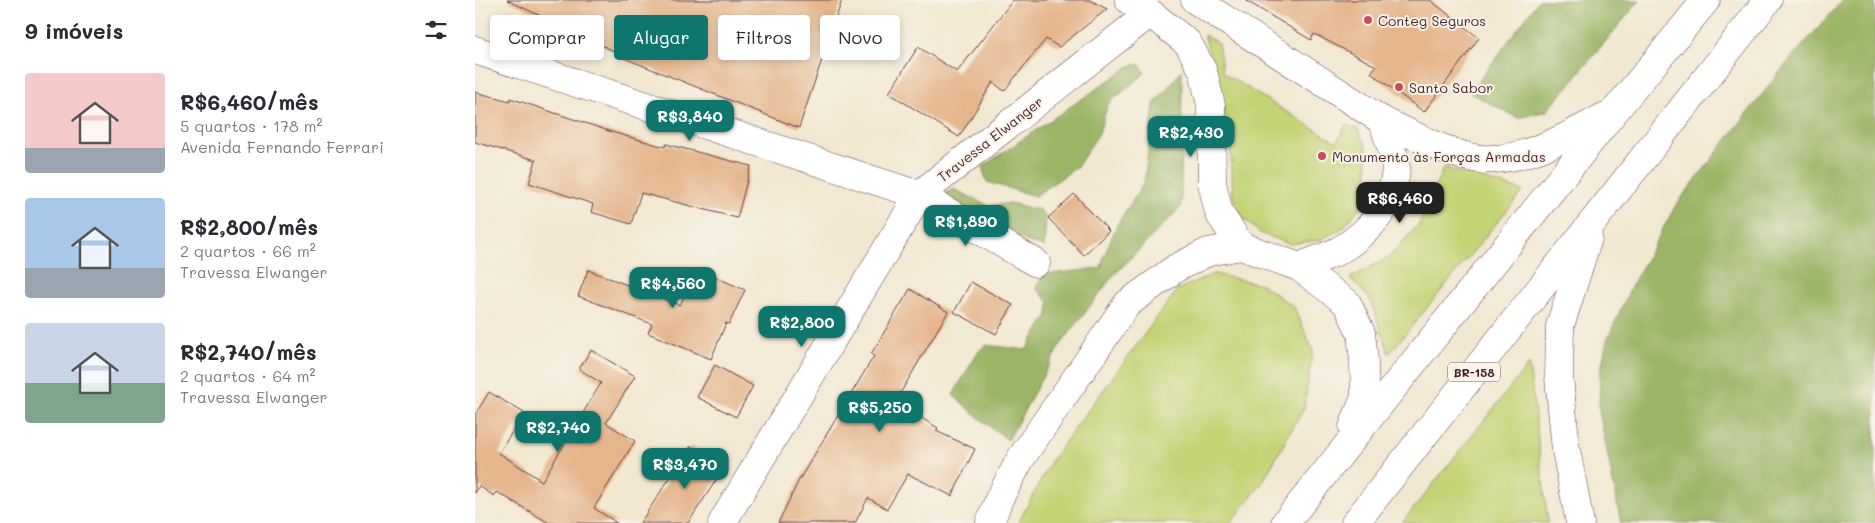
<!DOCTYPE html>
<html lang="pt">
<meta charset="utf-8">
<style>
:root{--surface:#fff;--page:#f2f2f3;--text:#2b2b33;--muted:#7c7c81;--accent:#0f766e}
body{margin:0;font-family:Mali,sans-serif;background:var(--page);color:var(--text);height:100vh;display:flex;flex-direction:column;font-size:19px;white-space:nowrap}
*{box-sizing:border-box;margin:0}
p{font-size:16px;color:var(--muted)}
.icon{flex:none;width:28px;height:28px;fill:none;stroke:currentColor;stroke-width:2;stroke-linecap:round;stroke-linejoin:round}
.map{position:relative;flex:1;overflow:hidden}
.sheet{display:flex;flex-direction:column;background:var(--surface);width:475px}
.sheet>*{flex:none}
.hud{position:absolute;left:15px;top:15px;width:475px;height:45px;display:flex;gap:10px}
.price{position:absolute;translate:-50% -42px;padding:0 11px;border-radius:10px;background:var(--accent);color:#fff;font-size:16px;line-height:32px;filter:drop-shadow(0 1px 2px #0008)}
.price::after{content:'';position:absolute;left:50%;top:30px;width:15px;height:11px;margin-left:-8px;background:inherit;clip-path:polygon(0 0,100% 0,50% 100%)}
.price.current{background:#222;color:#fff}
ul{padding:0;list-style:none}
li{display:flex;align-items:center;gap:15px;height:125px;padding:0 25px}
li span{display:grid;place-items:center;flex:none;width:140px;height:100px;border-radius:5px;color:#555}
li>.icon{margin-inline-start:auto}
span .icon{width:60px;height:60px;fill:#fffc;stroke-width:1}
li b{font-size:21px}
h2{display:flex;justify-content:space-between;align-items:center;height:60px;padding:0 25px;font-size:21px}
.chip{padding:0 18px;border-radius:5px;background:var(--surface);box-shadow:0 2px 8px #0003;font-size:18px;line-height:45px}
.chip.current{background:var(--accent);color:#fff}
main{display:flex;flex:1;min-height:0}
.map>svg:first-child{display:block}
</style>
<main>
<section class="sheet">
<h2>9 imóveis<svg class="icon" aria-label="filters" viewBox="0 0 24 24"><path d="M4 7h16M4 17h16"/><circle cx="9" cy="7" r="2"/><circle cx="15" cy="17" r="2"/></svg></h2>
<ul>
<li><span style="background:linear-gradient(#f6c9c9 75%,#9aa5b1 0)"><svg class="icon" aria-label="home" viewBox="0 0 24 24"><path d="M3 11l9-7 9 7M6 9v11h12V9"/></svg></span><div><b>R$6,460/mês</b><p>5 quartos · 178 m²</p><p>Avenida Fernando Ferrari</p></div></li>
<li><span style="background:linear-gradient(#a9c7e8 70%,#9aa5b1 0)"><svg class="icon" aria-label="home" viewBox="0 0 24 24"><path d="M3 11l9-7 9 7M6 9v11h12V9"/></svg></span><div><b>R$2,800/mês</b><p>2 quartos · 66 m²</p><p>Travessa Elwanger</p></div></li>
<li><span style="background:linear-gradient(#c9d6e8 60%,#7fa58c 0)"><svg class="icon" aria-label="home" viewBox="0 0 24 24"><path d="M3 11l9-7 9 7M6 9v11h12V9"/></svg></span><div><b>R$2,740/mês</b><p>2 quartos · 64 m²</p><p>Travessa Elwanger</p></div></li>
</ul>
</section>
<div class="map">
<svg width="1400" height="523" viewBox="0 0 1400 523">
<rect width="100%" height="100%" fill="#f7f3e8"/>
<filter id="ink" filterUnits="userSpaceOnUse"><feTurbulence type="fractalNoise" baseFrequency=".02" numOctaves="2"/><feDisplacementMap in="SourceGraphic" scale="10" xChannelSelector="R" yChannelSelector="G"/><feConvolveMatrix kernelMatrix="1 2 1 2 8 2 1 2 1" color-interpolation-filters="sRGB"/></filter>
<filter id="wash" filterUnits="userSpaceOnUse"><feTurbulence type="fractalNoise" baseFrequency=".0096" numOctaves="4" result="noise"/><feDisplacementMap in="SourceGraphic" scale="20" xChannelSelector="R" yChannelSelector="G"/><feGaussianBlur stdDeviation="1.12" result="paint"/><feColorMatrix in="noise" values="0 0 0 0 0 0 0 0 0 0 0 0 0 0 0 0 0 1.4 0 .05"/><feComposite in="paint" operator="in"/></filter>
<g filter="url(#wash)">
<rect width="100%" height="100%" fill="#f2e8d1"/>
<g fill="#c4d375" stroke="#877950">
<path d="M 729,35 L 743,43 L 748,73 L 861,142 L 871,125 L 883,129 L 891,146 L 893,179 L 886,206 L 869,227 L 845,240 L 815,244 L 785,233 L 768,218 L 758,197 L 756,154 L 746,91 Z"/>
<path d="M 969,167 L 1048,191 L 914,354 L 895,299 L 875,278 L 914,257 L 944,224 Z"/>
<path d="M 739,274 L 786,284 L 819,307 L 838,350 L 829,408 L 787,483 L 756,523 L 543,523 L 578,458 L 703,289 Z"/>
<path d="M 1054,364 L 1073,523 L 927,523 Z"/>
</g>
<g fill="#9bb566" stroke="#726a48">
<path d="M 1064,0 L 1165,0 L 1072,111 L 1043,118 L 995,93 Z"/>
<path d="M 1368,0 L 1400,0 L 1400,523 L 1146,523 L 1124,410 L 1125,374 L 1132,340 L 1156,287 L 1201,205 L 1307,69 Z"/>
<path d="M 665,64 L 670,73 L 633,104 L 624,133 L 602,167 L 560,196 L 512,182 L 507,167 L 655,66 Z"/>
<path d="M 707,70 L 706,207 L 637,277 L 584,347 L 533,440 L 509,422 L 478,395 L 502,353 L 510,345 L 551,350 L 573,315 L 574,302 L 562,289 L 567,275 L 626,268 L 629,256 L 642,225 L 669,183 L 679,104 Z"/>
<path d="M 479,189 L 514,206 L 535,203 L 565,210 L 571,218 L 569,247 L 548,240 L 470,203 L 470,193 Z"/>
</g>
<g id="blocks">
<g fill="#e5b58b">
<path d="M 32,0 L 367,0 L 324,128 L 144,56 L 145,54 Z"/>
<path d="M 538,0 L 615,0 L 632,9 L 584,47 L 571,39 L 529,91 L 518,82 L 484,137 L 414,93 L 443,47 L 482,72 Z"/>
<path d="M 770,0 L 955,0 L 1004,38 L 949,112 L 896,73 L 901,66 L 839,34 L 836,40 Z"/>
<path d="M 0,92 L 35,101 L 35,98 L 140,133 L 190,147 L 191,144 L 276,166 L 262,218 L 166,193 L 156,224 L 116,212 L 118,204 L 54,183 L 61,160 L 0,142 Z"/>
<path d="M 599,194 L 634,231 L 609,255 L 573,218 Z"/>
<path d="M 222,269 L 270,290 L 254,324 L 251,323 L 236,359 L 173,333 L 177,324 L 103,296 L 113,270 L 205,305 Z"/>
<path d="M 496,282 L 538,305 L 521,334 L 479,312 Z"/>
<path d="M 435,289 L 473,312 L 420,402 L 463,428 L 461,431 L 500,449 L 477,496 L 433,474 L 412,509 L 393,498 L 380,523 L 303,523 L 324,480 L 399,356 L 396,354 Z"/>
<path d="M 116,350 L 160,376 L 131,423 L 160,441 L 119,508 L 142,523 L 74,523 L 22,492 L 19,496 L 4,486 L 0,493 L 0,415 L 14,392 L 49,413 L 24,453 L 67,481 L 126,383 L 104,369 Z"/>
<path d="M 240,365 L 278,386 L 261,417 L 222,397 Z"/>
<path d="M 216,446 L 249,468 L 213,523 L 165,523 Z"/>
</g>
</g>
</g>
<g filter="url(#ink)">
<use href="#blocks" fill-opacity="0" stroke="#633d44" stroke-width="1"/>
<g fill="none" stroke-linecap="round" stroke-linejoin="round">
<defs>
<g id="street">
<path d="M 0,50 L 444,195 L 561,263"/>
<path d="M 247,523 L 444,195 L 675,13"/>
</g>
<g id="secondary">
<path d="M 654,0 L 675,13 L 713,43 L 728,71 L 736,105 L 737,183 L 744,213 L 766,246"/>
<path d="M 720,0 L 908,121 C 911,133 921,159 921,169 C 919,205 893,234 863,251 C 851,257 837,261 824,267"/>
</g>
<g id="highway">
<path d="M 908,121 C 933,132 979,157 1005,159 C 1051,162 1092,136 1131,116"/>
<path d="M 515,523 L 524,499 L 546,458 L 652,304 L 701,268 L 733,252 L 766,246 L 824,267 L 872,303 L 886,333 L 889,361 L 890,397 L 878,427"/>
<path d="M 810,523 L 1139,112 L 1231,0"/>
<path d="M 880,523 L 1293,0"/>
<path d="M 1105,523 L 1091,450 L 1084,377 L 1085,326 L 1113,238"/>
</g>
</defs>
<use href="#street" stroke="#633d44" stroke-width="29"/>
<use href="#secondary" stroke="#633d44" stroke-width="29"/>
<use href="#highway" stroke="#633d44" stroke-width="29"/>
<use href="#street" stroke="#fff" stroke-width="28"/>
<use href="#secondary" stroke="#fff" stroke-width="28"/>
<use href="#highway" stroke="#fff" stroke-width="28"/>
</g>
</g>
<g fill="#d1495b" stroke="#f7f3e8" stroke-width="2">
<circle cx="893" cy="20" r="5"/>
<circle cx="924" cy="87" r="5"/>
<circle cx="847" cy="156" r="5"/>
</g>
<g text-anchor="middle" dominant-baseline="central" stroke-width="4" stroke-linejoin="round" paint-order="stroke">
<rect fill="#f7f3e8" stroke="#7e5f64" stroke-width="1" x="973" y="362.5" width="52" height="19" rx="4"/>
<g font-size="12" font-weight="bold" fill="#4a1f2b">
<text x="999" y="372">BR-158</text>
</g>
<g font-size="14" fill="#4a1f2b" stroke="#f7f3e8" text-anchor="start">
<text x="903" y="20">Conteg Seguros</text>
<text x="934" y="87">Santo Sabor</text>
<text x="857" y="156">Monumento às Forças Armadas</text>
</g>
<g font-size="14" fill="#4a1f2b" stroke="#f7f3e8">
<text transform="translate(515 139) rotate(-38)">Travessa Elwanger</text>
</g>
</g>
</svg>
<b class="price" style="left:215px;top:142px">R$3,840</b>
<b class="price" style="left:716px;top:158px">R$2,430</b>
<b class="price current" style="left:925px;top:224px">R$6,460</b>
<b class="price" style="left:491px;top:247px">R$1,890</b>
<b class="price" style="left:198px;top:309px">R$4,560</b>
<b class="price" style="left:327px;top:348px">R$2,800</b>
<b class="price" style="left:405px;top:433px">R$5,250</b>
<b class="price" style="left:83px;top:453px">R$2,740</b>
<b class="price" style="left:210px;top:490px">R$3,470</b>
<div class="hud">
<a class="chip">Comprar</a>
<a class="chip current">Alugar</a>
<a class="chip">Filtros</a>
<a class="chip">Novo</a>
</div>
</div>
</main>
